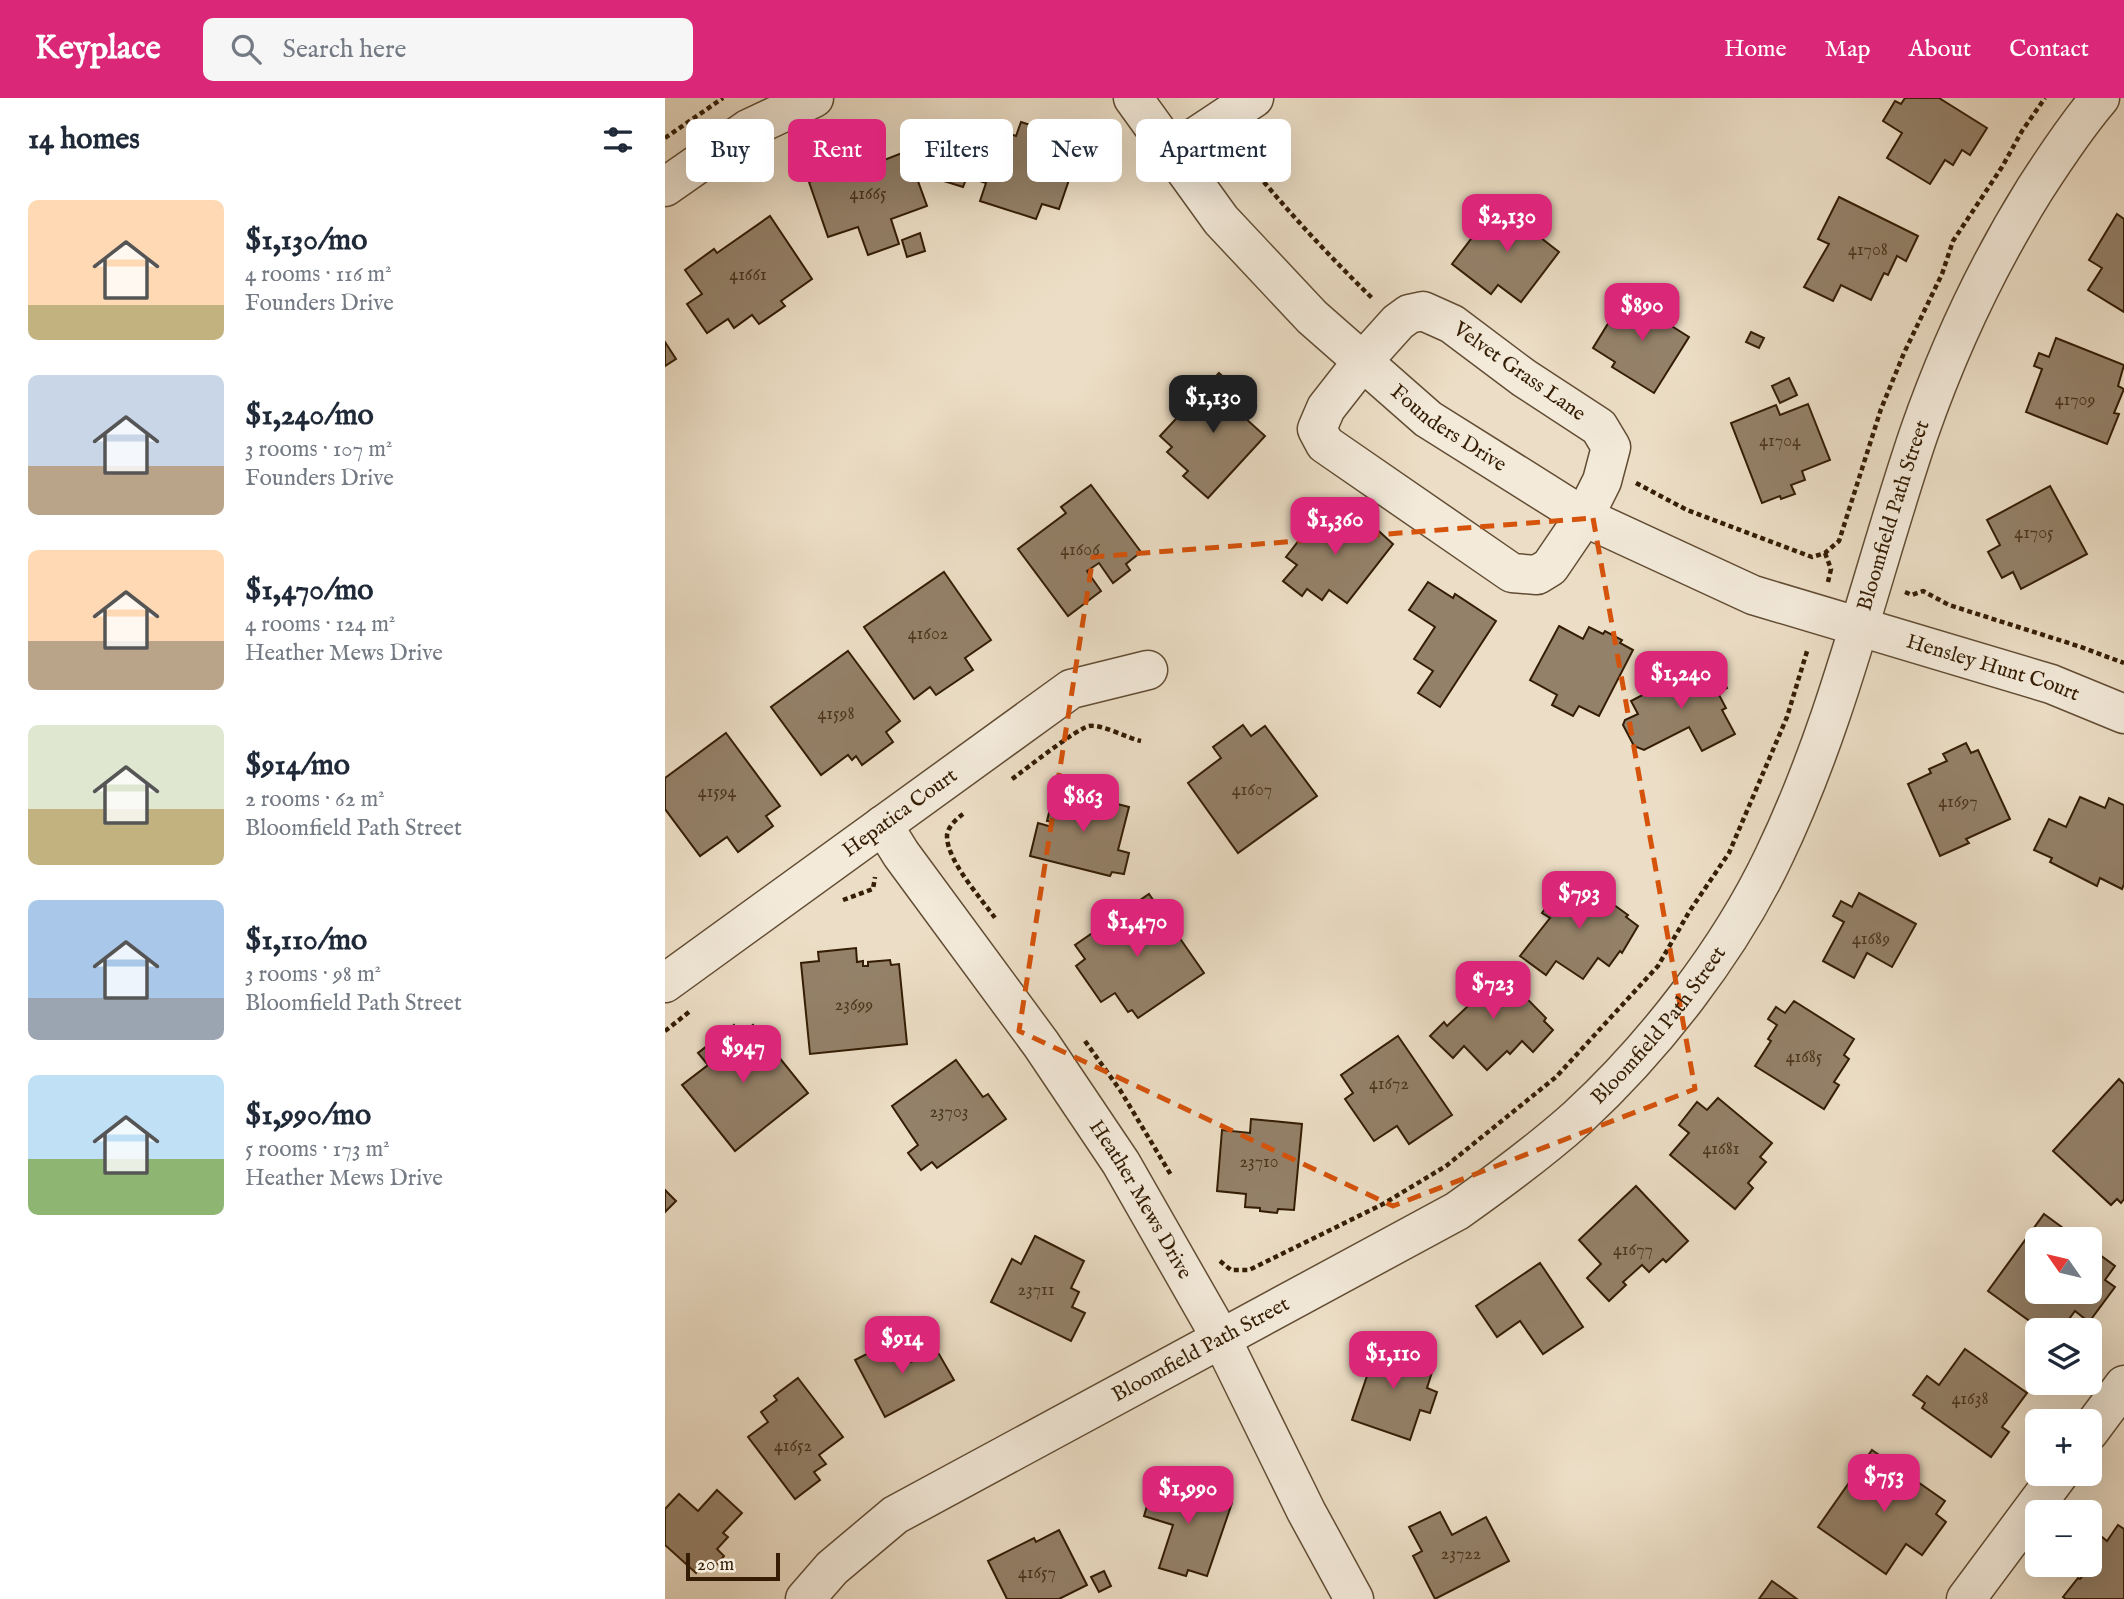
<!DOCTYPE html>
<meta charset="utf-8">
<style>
:root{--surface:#fff;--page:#f6f6f7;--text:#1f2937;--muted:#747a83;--accent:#db2777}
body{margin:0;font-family:"IM FELL English",serif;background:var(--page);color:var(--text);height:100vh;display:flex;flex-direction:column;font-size:26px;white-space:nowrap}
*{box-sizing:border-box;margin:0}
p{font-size:23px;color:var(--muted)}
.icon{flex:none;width:38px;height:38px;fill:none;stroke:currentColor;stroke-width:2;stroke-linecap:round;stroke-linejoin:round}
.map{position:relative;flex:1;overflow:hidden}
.details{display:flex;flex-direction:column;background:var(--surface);width:665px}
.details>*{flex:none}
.banner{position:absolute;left:21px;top:21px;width:665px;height:63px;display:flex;gap:14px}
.needle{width:46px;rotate:304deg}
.controls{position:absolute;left:1360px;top:1129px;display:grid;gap:14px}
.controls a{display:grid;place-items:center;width:77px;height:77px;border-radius:10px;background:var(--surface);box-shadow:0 7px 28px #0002;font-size:35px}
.scale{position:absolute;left:21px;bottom:18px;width:94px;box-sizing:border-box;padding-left:7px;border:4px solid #341d04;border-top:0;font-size:19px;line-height:24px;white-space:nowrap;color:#341d04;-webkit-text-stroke:5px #f3eada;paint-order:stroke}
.price{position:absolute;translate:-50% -60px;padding:0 16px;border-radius:14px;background:var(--accent);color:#fff;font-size:23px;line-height:46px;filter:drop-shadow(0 2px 4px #0008)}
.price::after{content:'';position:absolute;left:50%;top:42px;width:21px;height:16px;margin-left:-10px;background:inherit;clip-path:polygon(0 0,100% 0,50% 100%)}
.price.on{background:#222;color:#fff}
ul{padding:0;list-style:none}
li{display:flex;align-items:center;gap:21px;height:175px;padding:0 28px}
li span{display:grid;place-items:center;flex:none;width:196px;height:140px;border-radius:10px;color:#555}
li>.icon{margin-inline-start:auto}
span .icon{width:84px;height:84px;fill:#fffc;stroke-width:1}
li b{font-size:30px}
h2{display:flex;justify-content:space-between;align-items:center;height:84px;padding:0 28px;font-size:30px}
.chip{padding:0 24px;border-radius:10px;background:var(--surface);box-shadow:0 7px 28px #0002;font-size:24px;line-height:63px}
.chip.on{background:var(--accent);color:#fff}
header{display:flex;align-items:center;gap:42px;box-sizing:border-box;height:98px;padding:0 35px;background:var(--accent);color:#fff}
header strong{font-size:33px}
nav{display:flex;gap:38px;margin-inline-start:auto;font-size:24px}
.search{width:490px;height:63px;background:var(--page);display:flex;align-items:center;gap:18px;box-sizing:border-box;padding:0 24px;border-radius:10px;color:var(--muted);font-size:26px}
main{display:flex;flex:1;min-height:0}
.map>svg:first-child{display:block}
</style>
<header>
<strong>Keyplace</strong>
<div class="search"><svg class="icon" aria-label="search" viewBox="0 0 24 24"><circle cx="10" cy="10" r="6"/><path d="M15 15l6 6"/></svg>Search here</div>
<nav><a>Home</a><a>Map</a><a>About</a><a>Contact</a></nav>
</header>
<main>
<section class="details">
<h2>14 homes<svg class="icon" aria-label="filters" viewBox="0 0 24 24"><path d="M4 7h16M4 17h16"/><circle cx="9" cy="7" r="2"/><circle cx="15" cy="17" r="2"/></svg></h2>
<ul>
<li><span style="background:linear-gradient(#ffd9b3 75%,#c2b280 0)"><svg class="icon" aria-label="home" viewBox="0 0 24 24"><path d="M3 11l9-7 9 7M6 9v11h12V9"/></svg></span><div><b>$1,130/mo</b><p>4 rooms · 116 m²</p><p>Founders Drive</p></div></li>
<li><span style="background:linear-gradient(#c9d6e8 65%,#b9a48a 0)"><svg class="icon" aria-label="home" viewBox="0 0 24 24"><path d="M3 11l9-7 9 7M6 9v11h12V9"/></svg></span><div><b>$1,240/mo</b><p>3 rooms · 107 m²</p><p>Founders Drive</p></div></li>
<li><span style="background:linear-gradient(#ffd9b3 65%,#b9a48a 0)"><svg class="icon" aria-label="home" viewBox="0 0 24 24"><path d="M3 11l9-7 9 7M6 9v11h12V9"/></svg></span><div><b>$1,470/mo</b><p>4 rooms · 124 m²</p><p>Heather Mews Drive</p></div></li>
<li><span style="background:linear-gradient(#dfe7d0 60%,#c2b280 0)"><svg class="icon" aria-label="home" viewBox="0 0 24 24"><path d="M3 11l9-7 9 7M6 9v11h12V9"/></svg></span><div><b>$914/mo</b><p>2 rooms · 62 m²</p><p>Bloomfield Path Street</p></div></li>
<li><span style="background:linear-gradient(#a9c7e8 70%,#9aa5b1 0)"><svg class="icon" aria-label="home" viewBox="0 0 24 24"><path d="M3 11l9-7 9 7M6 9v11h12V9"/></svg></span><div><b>$1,110/mo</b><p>3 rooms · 98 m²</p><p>Bloomfield Path Street</p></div></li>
<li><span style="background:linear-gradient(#bfe0f5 60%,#8fb573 0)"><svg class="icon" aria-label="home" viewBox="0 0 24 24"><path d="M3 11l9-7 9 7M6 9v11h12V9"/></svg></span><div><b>$1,990/mo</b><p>5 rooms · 173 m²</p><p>Heather Mews Drive</p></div></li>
</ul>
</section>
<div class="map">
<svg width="1459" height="1501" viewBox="0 0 1459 1501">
<rect width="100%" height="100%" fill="#ecdec6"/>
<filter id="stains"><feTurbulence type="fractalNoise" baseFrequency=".00286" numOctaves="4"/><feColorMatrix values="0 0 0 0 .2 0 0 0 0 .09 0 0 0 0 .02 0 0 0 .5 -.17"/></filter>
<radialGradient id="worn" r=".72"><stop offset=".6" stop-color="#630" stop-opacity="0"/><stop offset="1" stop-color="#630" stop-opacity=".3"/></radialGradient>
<g fill="#948169" stroke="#341d04" stroke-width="2">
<path d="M 1240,0 L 1274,0 L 1322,30 L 1305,57 L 1297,52 L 1288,67 L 1280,62 L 1265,86 L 1222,60 L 1237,35 L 1218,23 L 1230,3 L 1236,6 Z"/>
<path d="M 356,24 L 417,44 L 394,111 L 377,106 L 371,121 L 315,103 L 321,85 L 302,79 L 298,89 L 279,83 L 289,51 L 305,57 L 316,26 L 351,38 Z"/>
<path d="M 242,53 L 262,108 L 226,121 L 234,146 L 203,157 L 193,129 L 163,139 L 144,84 L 178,71 L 181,77 Z"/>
<path d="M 1174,99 L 1253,138 L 1241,163 L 1232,158 L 1223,177 L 1219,175 L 1206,202 L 1176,187 L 1168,203 L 1139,189 L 1164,146 L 1153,141 Z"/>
<path d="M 831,108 L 851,122 L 858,112 L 878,127 L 871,136 L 894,154 L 856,204 L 833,187 L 826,196 L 787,166 Z"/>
<path d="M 1452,116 L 1459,121 L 1459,214 L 1423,192 L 1437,170 L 1424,162 Z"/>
<path d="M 105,118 L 147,181 L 116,203 L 120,208 L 94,226 L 87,217 L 69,230 L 63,221 L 42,235 L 22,206 L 37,196 L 20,172 L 49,151 L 52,155 Z"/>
<path d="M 255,135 L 260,153 L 242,159 L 237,142 Z"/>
<path d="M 960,198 L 986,214 L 992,205 L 1011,217 L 1005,227 L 1024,239 L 989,295 L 947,269 L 950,264 L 928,250 Z"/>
<path d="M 1086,234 L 1099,240 L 1094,250 L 1081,244 Z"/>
<path d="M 1391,240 L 1459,267 L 1453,288 L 1459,291 L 1449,315 L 1454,316 L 1442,346 L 1361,314 L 1377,271 L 1369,268 L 1374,255 L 1384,259 Z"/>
<path d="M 0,244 L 11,261 L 0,268 Z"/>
<path d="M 554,275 L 566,286 L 569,283 L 582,294 L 579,298 L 591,308 L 580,320 L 600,338 L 543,400 L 518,378 L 523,373 L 502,354 L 507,349 L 495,338 Z"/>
<path d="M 1124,280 L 1132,297 L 1115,305 L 1107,288 Z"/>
<path d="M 1143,306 L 1165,362 L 1137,373 L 1140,382 L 1126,387 L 1130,396 L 1116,401 L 1115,398 L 1097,405 L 1066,325 L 1111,307 L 1115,317 Z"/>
<path d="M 426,387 L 476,454 L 461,466 L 465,472 L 448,485 L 434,465 L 422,473 L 436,493 L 403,518 L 353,451 L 401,415 L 396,409 Z"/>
<path d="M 1385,388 L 1422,456 L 1356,491 L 1348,474 L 1337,480 L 1323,454 L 1335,447 L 1322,422 Z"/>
<path d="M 659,410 L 681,427 L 686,420 L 700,431 L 705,425 L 728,446 L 682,505 L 664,492 L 657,502 L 642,491 L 637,498 L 618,483 L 632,467 L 621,459 Z"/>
<path d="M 279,474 L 326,542 L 300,560 L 308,572 L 271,597 L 265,589 L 249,601 L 199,529 Z"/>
<path d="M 763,484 L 788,500 L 790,496 L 831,523 L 775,609 L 753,595 L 768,573 L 749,561 L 770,529 L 744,512 Z"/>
<path d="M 894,528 L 918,541 L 924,529 L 938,536 L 940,533 L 957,542 L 955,545 L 968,552 L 934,618 L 914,608 L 908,618 L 887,607 L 892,597 L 865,582 Z"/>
<path d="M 183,553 L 235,623 L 221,634 L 228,644 L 197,667 L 191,658 L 187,662 L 183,657 L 156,677 L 106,609 Z"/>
<path d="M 1039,565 L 1048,581 L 1056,577 L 1062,590 L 1053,595 L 1061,610 L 1057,612 L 1070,636 L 1037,653 L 1024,629 L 979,652 L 969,648 L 958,627 L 960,622 L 973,616 L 966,603 Z"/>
<path d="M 578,627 L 586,638 L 600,628 L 652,698 L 573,755 L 523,685 L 556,660 L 548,649 Z"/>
<path d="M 61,635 L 115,708 L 101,718 L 108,728 L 73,754 L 62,739 L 35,758 L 0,711 L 0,680 Z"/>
<path d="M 1301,645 L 1306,655 L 1313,652 L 1345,721 L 1301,741 L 1304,745 L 1275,758 L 1243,686 L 1266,675 L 1264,671 L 1282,663 L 1278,656 Z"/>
<path d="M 390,690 L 464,709 L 453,752 L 464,755 L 459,776 L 447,774 L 445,778 L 365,758 L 373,725 L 387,729 L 388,724 L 382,723 Z"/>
<path d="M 1415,699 L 1440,710 L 1444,700 L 1459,707 L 1459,786 L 1457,791 L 1435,780 L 1432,788 L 1385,764 L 1387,760 L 1369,752 L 1384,721 L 1401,729 Z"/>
<path d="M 905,775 L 963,817 L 961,819 L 973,828 L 957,855 L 955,853 L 944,868 L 933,860 L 918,881 L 891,863 L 881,877 L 855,858 L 885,820 L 877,815 Z"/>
<path d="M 1194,795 L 1251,826 L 1227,869 L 1202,855 L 1189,880 L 1158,863 L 1179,824 L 1168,818 L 1176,803 L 1187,809 Z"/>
<path d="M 484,796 L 539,875 L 473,920 L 467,912 L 463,914 L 450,895 L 436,904 L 411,868 L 420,861 L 410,847 Z"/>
<path d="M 191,850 L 192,864 L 198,863 L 198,868 L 203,868 L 203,864 L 225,862 L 226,867 L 234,866 L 242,946 L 145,956 L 136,865 L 154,863 L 153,854 Z"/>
<path d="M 828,866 L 881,920 L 879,923 L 888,932 L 868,954 L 857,943 L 845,956 L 842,953 L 822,972 L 799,948 L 788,960 L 765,938 L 779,924 L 782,928 L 803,908 L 794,899 Z"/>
<path d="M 1129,903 L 1189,941 L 1179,957 L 1184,961 L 1169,984 L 1174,987 L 1159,1011 L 1090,968 L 1106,943 L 1103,941 L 1112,927 L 1103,921 L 1111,909 L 1120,915 Z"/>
<path d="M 69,927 L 76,936 L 88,927 L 143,995 L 70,1053 L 17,987 L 43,967 L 33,955 Z"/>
<path d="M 733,938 L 787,1017 L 744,1046 L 732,1028 L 709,1043 L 680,1001 L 688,995 L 676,977 Z"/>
<path d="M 291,962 L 318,999 L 323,996 L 341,1021 L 272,1070 L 267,1064 L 256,1072 L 243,1055 L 253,1047 L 227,1008 Z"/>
<path d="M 1454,981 L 1459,986 L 1459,1101 L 1456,1105 L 1452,1101 L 1446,1107 L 1388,1053 Z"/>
<path d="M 1053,1000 L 1107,1045 L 1095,1059 L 1101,1064 L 1083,1085 L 1088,1090 L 1070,1111 L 1005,1057 L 1024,1035 L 1014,1027 L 1032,1004 L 1042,1012 Z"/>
<path d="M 586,1021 L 637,1026 L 629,1112 L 613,1111 L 612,1115 L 595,1113 L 595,1110 L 580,1109 L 581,1096 L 552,1093 L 557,1032 L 585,1035 Z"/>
<path d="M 971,1088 L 1023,1143 L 1001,1164 L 998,1161 L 984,1174 L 977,1167 L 958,1184 L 961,1187 L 944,1203 L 922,1180 L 936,1166 L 914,1142 Z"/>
<path d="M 0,1092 L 11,1103 L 0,1114 Z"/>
<path d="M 1379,1116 L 1413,1141 L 1372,1141 L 1372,1194 L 1424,1194 L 1424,1149 L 1450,1168 L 1440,1182 L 1450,1189 L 1424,1224 L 1410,1213 L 1396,1232 L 1377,1232 L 1323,1193 Z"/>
<path d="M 370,1138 L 419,1163 L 406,1190 L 414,1194 L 407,1209 L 420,1215 L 406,1243 L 326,1204 L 347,1161 L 356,1166 Z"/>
<path d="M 875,1165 L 918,1229 L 878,1256 L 855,1223 L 832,1239 L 811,1208 Z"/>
<path d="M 233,1240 L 246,1264 L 271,1251 L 289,1282 L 220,1319 L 190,1262 Z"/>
<path d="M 699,1244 L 769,1268 L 762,1290 L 772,1294 L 765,1315 L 755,1312 L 745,1342 L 687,1322 L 702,1278 L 689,1274 Z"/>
<path d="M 1300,1251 L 1362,1295 L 1337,1329 L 1344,1334 L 1326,1359 L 1257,1310 L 1260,1305 L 1248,1297 L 1262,1278 L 1274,1287 Z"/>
<path d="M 133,1280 L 178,1339 L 154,1357 L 161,1366 L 149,1374 L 155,1382 L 130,1401 L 83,1339 L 103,1324 L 96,1314 L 112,1302 L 109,1298 Z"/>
<path d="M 1207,1352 L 1280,1403 L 1271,1416 L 1281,1424 L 1257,1457 L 1241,1446 L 1221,1476 L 1153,1429 Z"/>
<path d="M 490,1381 L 567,1405 L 542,1478 L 523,1472 L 521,1478 L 494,1470 L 508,1427 L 479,1418 Z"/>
<path d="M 52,1392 L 77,1415 L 58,1435 L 63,1439 L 52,1451 L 59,1458 L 47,1472 L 39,1465 L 31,1475 L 0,1447 L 0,1411 L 14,1396 L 33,1413 Z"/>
<path d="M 775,1414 L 787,1437 L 821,1419 L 844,1463 L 770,1501 L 748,1458 L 757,1453 L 744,1429 Z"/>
<path d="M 1453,1427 L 1459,1431 L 1459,1501 L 1401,1501 L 1398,1499 L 1413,1480 L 1415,1481 L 1421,1474 L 1411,1466 L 1424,1466 L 1424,1445 L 1432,1435 L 1442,1443 Z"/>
<path d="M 394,1432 L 422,1487 L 394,1501 L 342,1501 L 323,1463 L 369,1440 L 371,1444 Z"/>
<path d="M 439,1473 L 446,1488 L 434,1494 L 426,1479 Z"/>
<path d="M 1107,1483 L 1132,1501 L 1094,1501 Z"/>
</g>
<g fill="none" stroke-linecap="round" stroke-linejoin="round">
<defs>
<g id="minor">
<path id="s1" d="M 468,0 L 556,122 L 647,219 L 763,321 L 919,419 L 1088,497 L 1386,586 L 1459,616"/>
<path d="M 506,55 L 589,0"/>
<path d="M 0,89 L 83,31 L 149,0"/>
<path d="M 758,213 L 787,226 L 859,280 L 934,329 L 946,349 L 937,383 L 919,419 L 885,469 L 872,477 L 847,475 L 660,346 L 652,331 L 661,310 L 697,264 L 733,224 L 744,216 Z"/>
<path id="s2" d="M 218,727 L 236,756 L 376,946 L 456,1065 L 556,1240 L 641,1413 L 689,1501"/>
<path id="s3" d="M 0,885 L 406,591 L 483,572"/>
<path d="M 1424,1334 L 1459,1287"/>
<path id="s4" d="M 140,1501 L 167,1470 L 230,1417 L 792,1113 C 833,1084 874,1054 912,1020 C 989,949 1064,853 1109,758 C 1174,623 1206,476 1254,335 C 1284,249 1322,168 1370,91 C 1390,60 1411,28 1435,0"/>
<path d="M 1301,1501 L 1394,1376"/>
</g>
</defs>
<use href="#minor" stroke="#624d34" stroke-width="41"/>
<g stroke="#341d04" stroke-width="4.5" stroke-dasharray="5 3.5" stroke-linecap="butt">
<path d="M 0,40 L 58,0"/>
<path d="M 572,51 C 614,104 659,153 707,200"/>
<path d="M 971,385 L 1022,412 L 1147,459 L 1160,455 L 1174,443 L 1216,311 L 1239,255 L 1277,176 L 1288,143 L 1337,69 L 1357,33 L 1380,0"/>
<path d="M 1160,455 L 1166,471 L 1163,484"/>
<path d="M 1240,494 L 1247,497 L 1258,493 L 1284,507 L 1413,548 L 1459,565"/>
<path d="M 347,681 C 361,671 411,631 424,628 C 437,626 462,640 476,643"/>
<path d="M 298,716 C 291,721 282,730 282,738 C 282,763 316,800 330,820"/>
<path d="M 178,802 L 208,791 L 210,779"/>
<path d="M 0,933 L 24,914"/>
<path d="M 420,943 L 455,992 L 506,1077"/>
<path d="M 555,1163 L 566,1172 L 584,1172 L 718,1106 L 781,1068 L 891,979 L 993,868 L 1024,814 L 1064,755 L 1122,619 L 1143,550"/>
</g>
<use href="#minor" stroke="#f3eada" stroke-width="38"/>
</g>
<path fill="none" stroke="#d6530b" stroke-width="5" stroke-dasharray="14 9" stroke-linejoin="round" d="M 928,420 L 1030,991 L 728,1108 L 354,933 L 428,459 Z"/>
<g text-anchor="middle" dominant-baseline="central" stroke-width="7" stroke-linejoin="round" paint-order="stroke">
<g font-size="18" fill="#4c361d">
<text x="203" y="96">41665</text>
<text x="1203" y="152">41708</text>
<text x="83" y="177">41661</text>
<text x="1410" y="302">41709</text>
<text x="1115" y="343">41704</text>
<text x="1369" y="435">41705</text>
<text x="415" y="452">41606</text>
<text x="263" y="536">41602</text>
<text x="171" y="616">41598</text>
<text x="587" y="692">41607</text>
<text x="52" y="694">41594</text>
<text x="1293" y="704">41697</text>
<text x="1206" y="841">41689</text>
<text x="189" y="907">23699</text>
<text x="1139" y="959">41685</text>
<text x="724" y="986">41672</text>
<text x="284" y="1014">23703</text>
<text x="1056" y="1051">41681</text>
<text x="594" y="1064">23710</text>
<text x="968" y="1152">41677</text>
<text x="371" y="1192">23711</text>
<text x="1305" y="1301">41638</text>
<text x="128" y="1348">41652</text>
<text x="796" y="1456">23722</text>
<text x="372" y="1475">41657</text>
</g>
<g font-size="21" fill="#341d04" stroke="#f3eada">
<text transform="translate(854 274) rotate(35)">Velvet Grass Lane</text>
<text stroke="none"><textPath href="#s1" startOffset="460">Founders Drive</textPath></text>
<text stroke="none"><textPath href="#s4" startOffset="1605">Bloomfield Path Street</textPath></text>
<text stroke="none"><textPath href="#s1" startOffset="1059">Hensley Hunt Court</textPath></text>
<text stroke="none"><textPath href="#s3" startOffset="290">Hepatica Court</textPath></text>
<text stroke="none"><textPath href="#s4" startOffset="1038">Bloomfield Path Street</textPath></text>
<text stroke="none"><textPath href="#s2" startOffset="455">Heather Mews Drive</textPath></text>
<text stroke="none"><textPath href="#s4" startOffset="471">Bloomfield Path Street</textPath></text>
</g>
</g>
<rect width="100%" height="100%" filter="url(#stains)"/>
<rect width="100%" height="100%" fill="url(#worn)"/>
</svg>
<div class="controls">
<a><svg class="needle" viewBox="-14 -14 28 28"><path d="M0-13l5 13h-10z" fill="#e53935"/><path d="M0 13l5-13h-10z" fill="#747a83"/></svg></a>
<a><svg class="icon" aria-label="layers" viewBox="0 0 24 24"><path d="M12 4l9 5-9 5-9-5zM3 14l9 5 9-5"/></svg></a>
<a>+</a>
<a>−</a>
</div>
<div class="scale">20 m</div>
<b class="price" style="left:842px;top:156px">$2,130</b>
<b class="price" style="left:977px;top:245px">$890</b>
<b class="price on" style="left:548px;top:337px">$1,130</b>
<b class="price" style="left:670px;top:459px">$1,360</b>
<b class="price" style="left:1016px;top:613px">$1,240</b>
<b class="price" style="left:418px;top:736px">$863</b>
<b class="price" style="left:914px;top:833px">$793</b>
<b class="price" style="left:472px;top:861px">$1,470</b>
<b class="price" style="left:828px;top:923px">$723</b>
<b class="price" style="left:78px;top:987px">$947</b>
<b class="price" style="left:237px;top:1278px">$914</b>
<b class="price" style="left:728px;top:1293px">$1,110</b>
<b class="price" style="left:1219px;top:1416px">$753</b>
<b class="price" style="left:523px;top:1428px">$1,990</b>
<div class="banner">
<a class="chip">Buy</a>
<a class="chip on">Rent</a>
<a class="chip">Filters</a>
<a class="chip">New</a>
<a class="chip">Apartment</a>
</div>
</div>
</main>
